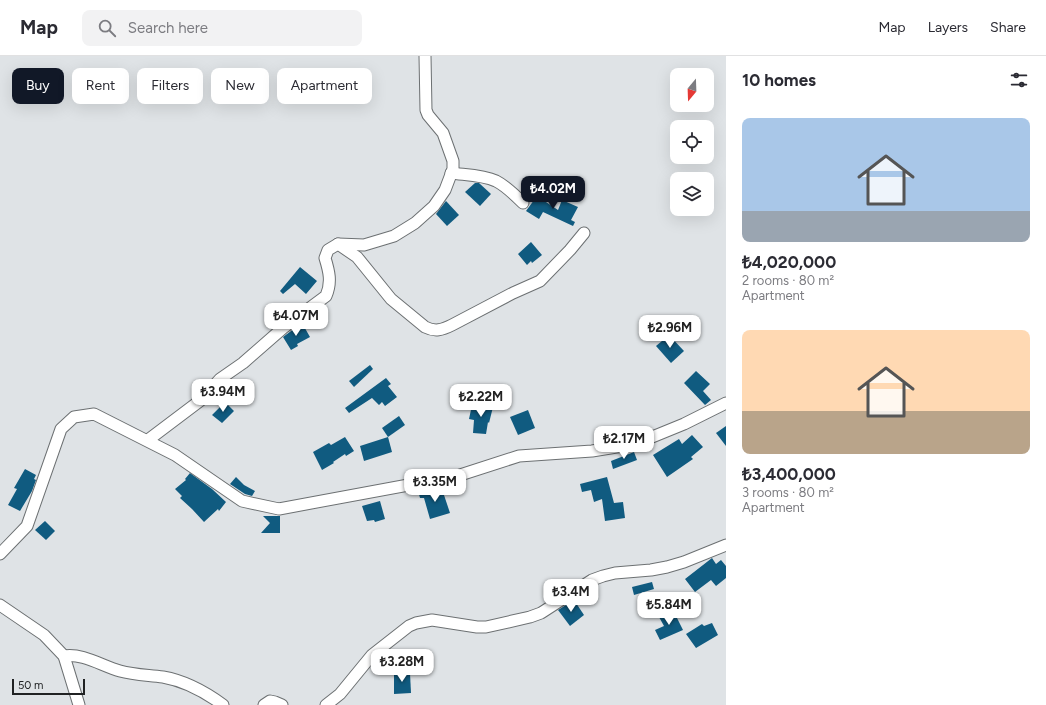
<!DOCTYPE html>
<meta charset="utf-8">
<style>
:root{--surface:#fff;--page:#f2f2f3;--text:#2b2b33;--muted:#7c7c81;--line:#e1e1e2;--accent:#111827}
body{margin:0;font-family:Figtree,sans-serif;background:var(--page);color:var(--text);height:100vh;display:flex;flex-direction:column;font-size:15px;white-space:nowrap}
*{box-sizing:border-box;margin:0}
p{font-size:13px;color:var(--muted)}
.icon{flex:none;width:22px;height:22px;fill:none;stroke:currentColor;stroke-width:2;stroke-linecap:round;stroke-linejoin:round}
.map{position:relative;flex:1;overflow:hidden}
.sheet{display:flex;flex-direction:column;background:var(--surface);width:320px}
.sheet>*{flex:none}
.banner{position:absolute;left:12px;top:12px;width:380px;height:36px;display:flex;gap:8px}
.needle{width:26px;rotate:199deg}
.controls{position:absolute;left:670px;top:12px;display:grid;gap:8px}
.controls a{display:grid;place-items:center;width:44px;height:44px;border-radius:8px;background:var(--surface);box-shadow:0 4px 16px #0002;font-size:20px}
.scale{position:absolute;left:12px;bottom:10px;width:73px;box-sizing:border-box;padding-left:4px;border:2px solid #202223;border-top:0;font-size:11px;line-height:14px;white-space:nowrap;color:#202223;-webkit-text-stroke:3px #dfe3e6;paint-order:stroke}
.price{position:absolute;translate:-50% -34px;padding:0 9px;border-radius:8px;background:#fff;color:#222;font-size:13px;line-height:26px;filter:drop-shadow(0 1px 2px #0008)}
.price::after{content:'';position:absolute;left:50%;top:24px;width:12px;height:9px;margin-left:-6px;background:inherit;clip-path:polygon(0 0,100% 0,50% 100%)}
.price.selected{background:var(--accent);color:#fff}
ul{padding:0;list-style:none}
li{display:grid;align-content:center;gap:8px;height:212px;padding:0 16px}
li span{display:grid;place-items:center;height:124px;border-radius:8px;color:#555}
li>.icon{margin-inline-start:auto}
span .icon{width:72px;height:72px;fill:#fffc;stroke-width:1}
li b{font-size:17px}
h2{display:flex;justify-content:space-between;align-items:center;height:48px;padding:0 16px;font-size:17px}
.tag{padding:0 14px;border-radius:8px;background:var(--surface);box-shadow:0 4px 16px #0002;font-size:14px;line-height:36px}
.tag.selected{background:var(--accent);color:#fff}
header{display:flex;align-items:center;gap:24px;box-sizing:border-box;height:56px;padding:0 20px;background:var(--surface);border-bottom:1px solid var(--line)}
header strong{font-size:19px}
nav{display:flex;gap:22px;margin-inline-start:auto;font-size:14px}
.search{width:280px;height:36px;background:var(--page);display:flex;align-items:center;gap:10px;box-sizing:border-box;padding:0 14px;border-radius:8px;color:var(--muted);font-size:15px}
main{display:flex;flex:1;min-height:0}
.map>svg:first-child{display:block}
</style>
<header>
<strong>Map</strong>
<div class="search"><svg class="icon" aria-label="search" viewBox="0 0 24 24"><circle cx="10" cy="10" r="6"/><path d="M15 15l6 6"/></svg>Search here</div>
<nav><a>Map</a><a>Layers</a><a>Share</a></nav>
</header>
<main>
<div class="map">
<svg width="726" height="649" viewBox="0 0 726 649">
<rect width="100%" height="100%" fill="#dfe3e6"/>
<g fill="#105b80">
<path d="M 475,127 L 479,127 L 491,138 L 480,150 L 465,136 Z"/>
<path d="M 537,140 L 558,154 L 562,144 L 578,151 L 571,164 L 575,166 L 573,170 L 543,156 L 539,163 L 526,155 Z"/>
<path d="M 446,145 L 459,159 L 447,170 L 436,158 Z"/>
<path d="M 531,186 L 542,199 L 532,207 L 531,205 L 527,209 L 518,198 Z"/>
<path d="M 300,211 L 317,225 L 306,238 L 295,228 L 283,238 L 280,235 Z"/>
<path d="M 302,267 L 310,281 L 297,288 L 298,290 L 291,294 L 283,281 Z"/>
<path d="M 669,279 L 684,295 L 671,307 L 656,290 Z"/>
<path d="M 370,309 L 373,313 L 354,331 L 349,325 Z"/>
<path d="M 696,315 L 710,328 L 703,335 L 711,344 L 705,349 L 684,327 Z"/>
<path d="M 386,322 L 391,328 L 388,330 L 397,341 L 385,350 L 382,346 L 379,349 L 372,342 L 349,357 L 345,352 Z"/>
<path d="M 477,347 L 493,351 L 489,367 L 488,366 L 486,378 L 473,377 L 474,364 L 469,363 L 472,349 L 476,350 Z"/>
<path d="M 227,348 L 234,355 L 222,367 L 212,359 L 221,350 L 223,353 Z"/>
<path d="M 528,354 L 535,372 L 518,379 L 510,361 Z"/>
<path d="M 399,360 L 405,369 L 388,381 L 382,372 Z"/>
<path d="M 726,370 L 726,390 L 716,377 Z"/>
<path d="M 692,379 L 703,391 L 691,401 L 693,403 L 667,421 L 653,399 L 679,383 L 682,388 Z"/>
<path d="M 345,381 L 354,395 L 346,400 L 345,398 L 333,406 L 334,407 L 322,414 L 313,396 L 329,387 L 331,389 Z"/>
<path d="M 388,381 L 392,396 L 364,405 L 360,390 Z"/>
<path d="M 634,396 L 637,404 L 613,413 L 611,405 Z"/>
<path d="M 25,413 L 36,419 L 34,423 L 36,424 L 32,435 L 20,455 L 8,449 L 17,433 L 14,432 Z"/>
<path d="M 190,417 L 212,433 L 226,446 L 219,455 L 218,453 L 204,466 L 192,453 L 180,442 L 182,440 L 175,433 L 186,424 L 185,423 Z"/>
<path d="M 236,421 L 244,429 L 255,435 L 252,440 L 245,438 L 230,428 Z"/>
<path d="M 607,421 L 614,447 L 623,446 L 625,462 L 605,465 L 602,443 L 594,446 L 591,434 L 582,436 L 580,428 Z"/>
<path d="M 432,432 L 433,436 L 442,433 L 450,457 L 430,463 L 424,442 L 420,442 L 418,435 Z"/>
<path d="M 380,445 L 385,463 L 375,466 L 374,464 L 367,465 L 362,450 Z"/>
<path d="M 263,460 L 280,460 L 280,477 L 261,477 L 270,467 Z"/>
<path d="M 45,465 L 55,475 L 46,484 L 35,474 Z"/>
<path d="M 712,502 L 716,508 L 721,504 L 726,510 L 726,522 L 716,530 L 711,524 L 695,536 L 685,523 Z"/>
<path d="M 652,526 L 654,533 L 634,539 L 632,531 Z"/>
<path d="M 574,544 L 584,559 L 570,570 L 558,554 Z"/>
<path d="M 673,554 L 683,574 L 660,584 L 655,574 L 664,570 L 659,561 Z"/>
<path d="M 712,567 L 718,579 L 696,592 L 686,578 L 702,568 L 704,570 Z"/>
<path d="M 394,617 L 410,617 L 411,637 L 394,638 Z"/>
</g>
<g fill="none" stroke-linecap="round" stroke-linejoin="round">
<defs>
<g id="minor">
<path d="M 451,117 C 466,119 483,119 496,125 C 506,130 515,139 523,147"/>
<path d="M 338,188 L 357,201 L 391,243 L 425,271 C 435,276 442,274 452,269 L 513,237 L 540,225 L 570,194 L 584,177"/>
<path d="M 148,384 L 201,344 L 220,323 L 243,307 L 283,272 L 326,240 C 332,226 329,215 325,202 L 328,194 L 338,188 L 364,189 L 394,180 L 415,167 L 434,150 L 445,134 L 453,113 L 453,105 L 443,77 L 428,59 L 426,54 L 425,0"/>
<path d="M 0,498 L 27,470 L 61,373 L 74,361 L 94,358 L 175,399 L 242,445 L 279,453 L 457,420 L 519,400 L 592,395 L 635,388 L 684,368 L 726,347"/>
<path d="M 0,549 L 44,579 L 64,600 L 79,649"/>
<path d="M 64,600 C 83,597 102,610 120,615 C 134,619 148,619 163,621 C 186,625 204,635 223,649"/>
<path d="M 264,649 L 270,645 L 275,646 L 282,649"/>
<path d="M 326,649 L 340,638 L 372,599 L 409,570 L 416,567 L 432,564 L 477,571 L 486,571 L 530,561 L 541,557 L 592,524 L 603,520 L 615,517 L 651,514 L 667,511 L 684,506 L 726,489"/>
</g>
</defs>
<use href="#minor" stroke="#6c7072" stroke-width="13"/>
<use href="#minor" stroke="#fff" stroke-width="11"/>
</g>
</svg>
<div class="controls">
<a><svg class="needle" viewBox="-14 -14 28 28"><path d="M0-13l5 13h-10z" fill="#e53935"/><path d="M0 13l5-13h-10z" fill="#7c7c81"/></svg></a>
<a><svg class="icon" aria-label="locate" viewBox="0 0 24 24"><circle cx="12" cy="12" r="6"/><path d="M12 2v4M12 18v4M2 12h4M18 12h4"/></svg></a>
<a><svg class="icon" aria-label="layers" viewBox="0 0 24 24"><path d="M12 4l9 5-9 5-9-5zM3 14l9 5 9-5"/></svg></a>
</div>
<div class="scale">50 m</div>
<b class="price selected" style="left:553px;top:154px">₺4.02M</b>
<b class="price" style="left:296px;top:281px">₺4.07M</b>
<b class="price" style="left:670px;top:293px">₺2.96M</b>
<b class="price" style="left:223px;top:357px">₺3.94M</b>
<b class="price" style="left:481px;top:362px">₺2.22M</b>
<b class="price" style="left:624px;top:404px">₺2.17M</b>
<b class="price" style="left:435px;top:447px">₺3.35M</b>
<b class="price" style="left:571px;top:557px">₺3.4M</b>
<b class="price" style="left:669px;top:570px">₺5.84M</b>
<b class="price" style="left:402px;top:627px">₺3.28M</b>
<div class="banner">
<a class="tag selected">Buy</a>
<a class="tag">Rent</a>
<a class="tag">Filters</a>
<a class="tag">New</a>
<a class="tag">Apartment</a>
</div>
</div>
<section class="sheet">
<h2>10 homes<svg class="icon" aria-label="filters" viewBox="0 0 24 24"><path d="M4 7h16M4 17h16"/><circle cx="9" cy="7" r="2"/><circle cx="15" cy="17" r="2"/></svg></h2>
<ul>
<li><span style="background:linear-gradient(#a9c7e8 75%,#9aa5b1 0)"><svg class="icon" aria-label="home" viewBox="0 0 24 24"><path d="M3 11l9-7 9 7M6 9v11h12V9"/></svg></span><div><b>₺4,020,000</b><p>2 rooms · 80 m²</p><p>Apartment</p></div></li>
<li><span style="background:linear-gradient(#ffd9b3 65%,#b9a48a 0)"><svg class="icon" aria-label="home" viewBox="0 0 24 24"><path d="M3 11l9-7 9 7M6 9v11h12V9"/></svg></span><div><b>₺3,400,000</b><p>3 rooms · 80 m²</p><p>Apartment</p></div></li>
</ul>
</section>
</main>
